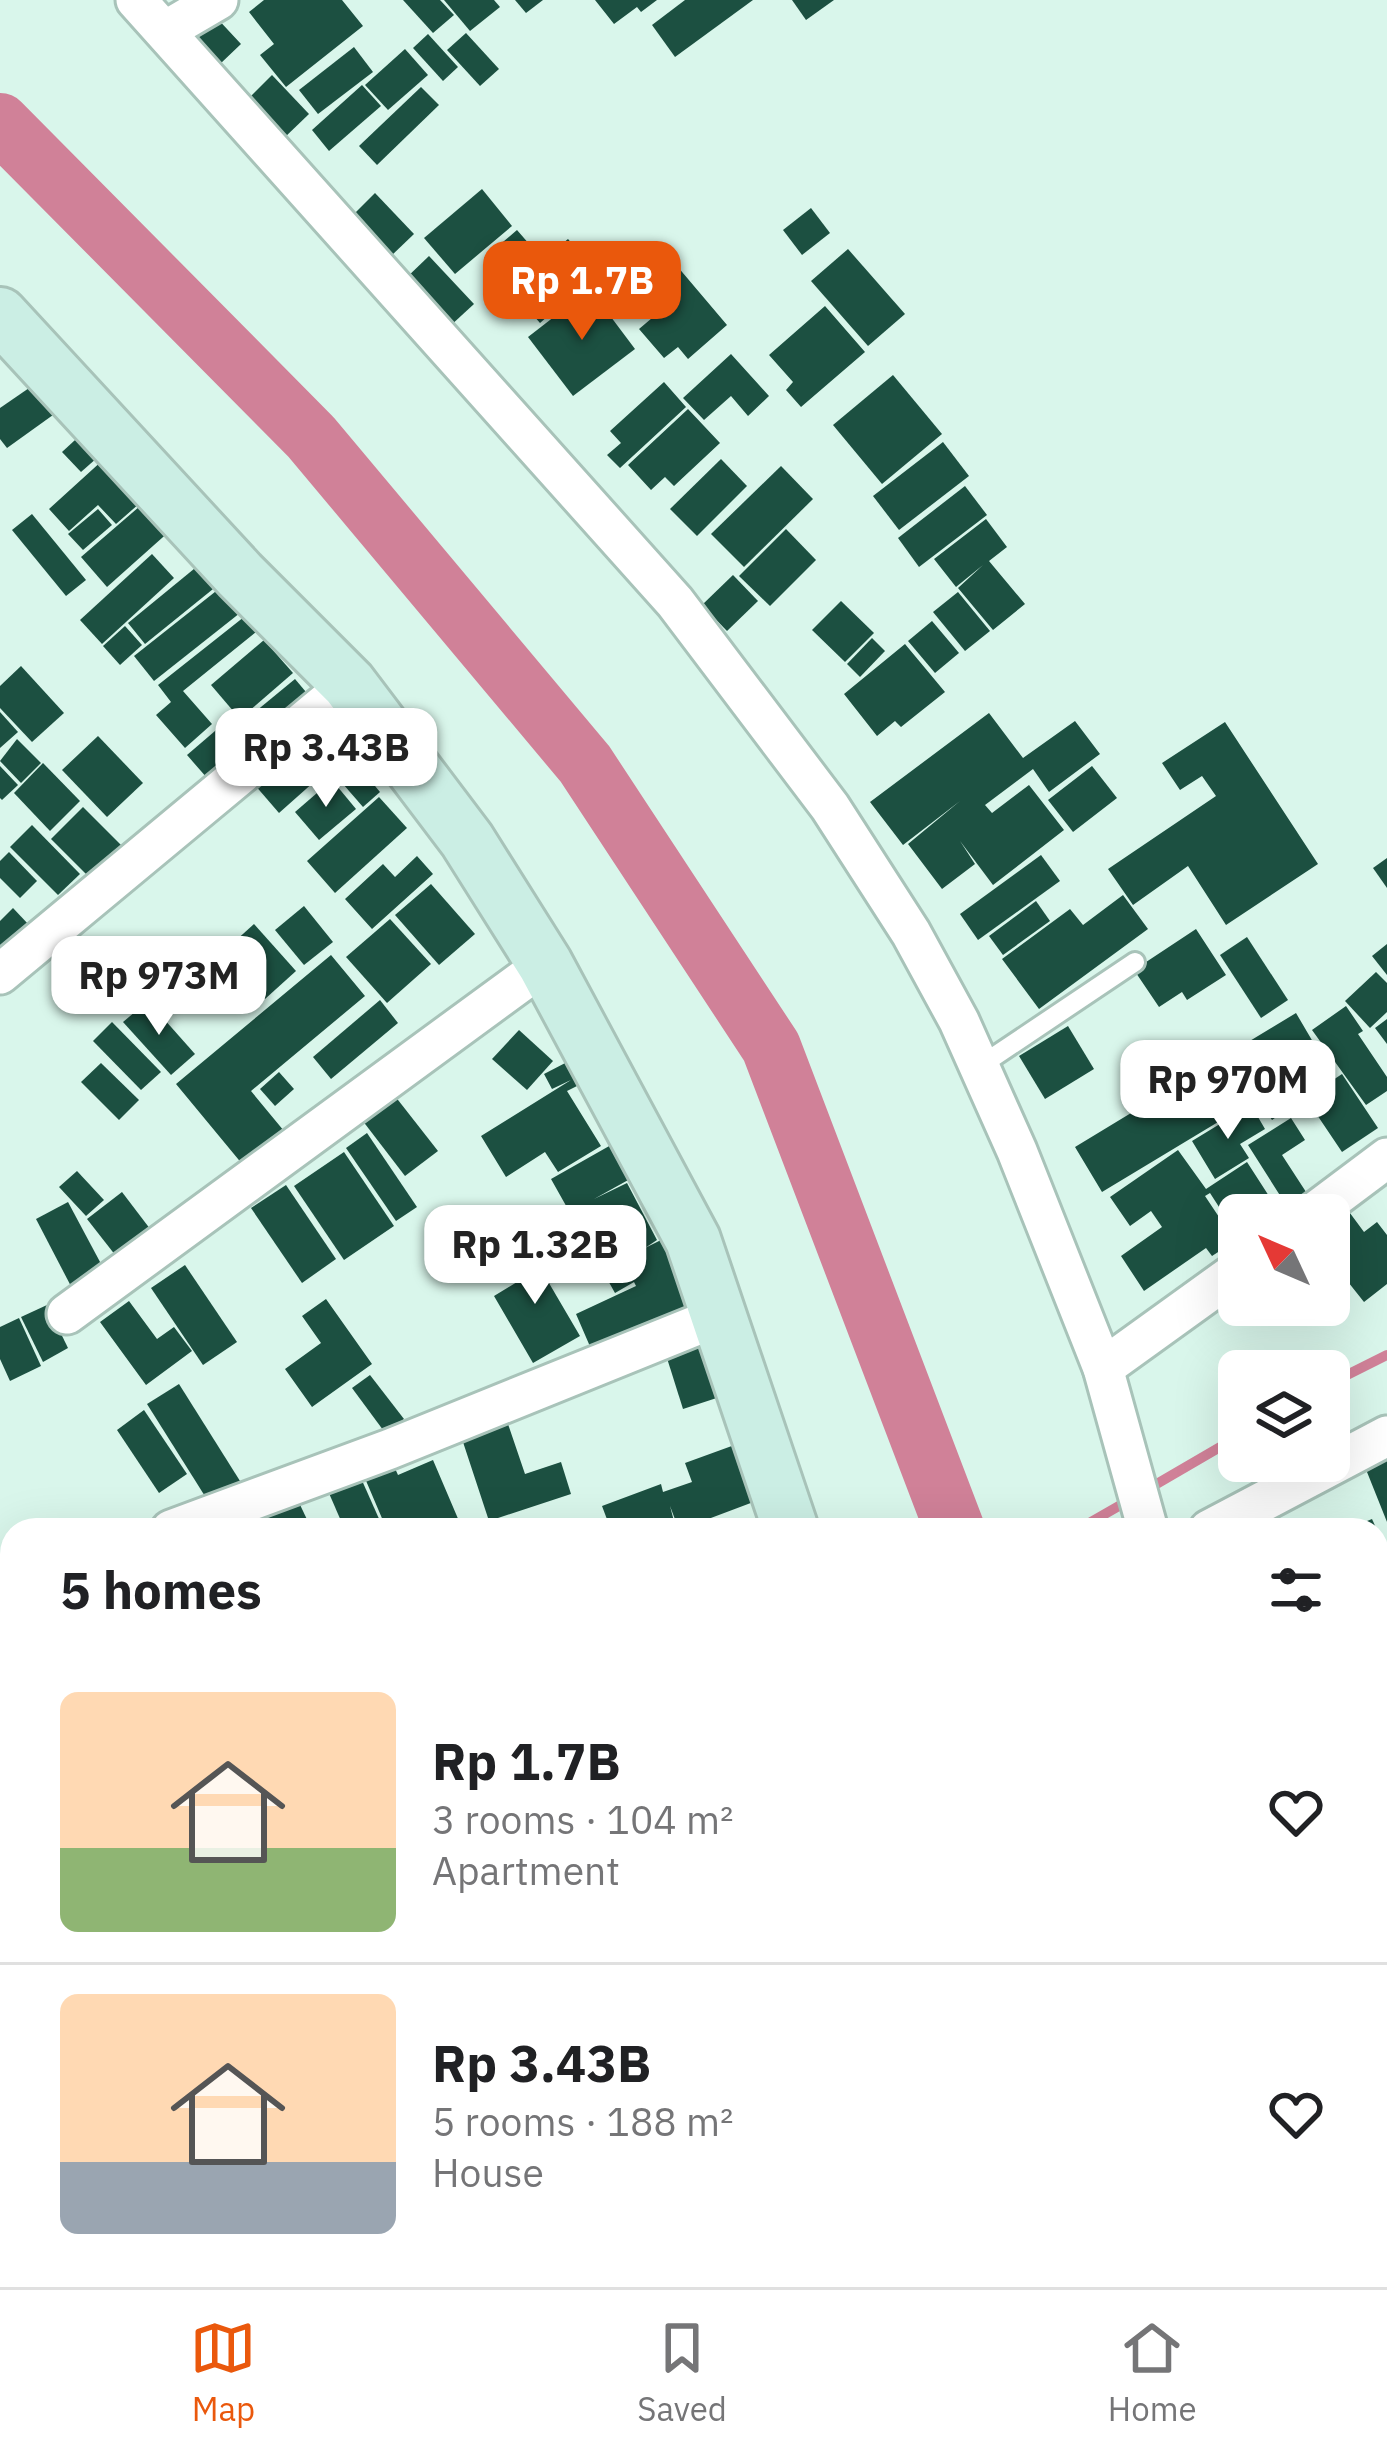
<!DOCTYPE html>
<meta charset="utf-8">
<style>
:root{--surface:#fff;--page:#f6f6f6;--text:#202124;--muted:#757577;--line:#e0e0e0;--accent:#ea580c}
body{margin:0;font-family:"IBM Plex Sans",sans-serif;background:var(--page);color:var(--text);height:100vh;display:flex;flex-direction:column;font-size:45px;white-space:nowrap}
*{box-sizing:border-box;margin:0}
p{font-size:39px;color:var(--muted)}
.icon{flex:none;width:66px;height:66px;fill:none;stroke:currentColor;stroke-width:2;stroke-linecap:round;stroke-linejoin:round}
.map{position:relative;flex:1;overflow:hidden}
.sheet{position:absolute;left:0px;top:1518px;width:1389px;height:771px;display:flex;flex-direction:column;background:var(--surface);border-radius:36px 36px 0 0;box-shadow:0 12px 48px #0002}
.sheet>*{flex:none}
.needle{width:78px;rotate:314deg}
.buttons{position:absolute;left:1218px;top:1194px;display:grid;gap:24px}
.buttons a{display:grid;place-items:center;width:132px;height:132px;border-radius:18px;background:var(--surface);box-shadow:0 12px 48px #0002;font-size:60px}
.price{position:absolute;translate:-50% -102px;padding:0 27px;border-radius:24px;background:#fff;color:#222;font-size:39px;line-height:78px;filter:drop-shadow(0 3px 6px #0008)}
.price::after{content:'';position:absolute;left:50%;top:72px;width:36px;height:27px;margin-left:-18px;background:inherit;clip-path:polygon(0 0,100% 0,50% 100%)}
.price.active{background:var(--accent);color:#fff}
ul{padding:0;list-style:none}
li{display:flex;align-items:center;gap:36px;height:300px;padding:0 60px}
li+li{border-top:3px solid var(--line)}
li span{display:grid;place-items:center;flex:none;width:336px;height:240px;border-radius:18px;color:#555}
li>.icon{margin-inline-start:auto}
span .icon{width:144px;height:144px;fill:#fffc;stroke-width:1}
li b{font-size:51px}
h2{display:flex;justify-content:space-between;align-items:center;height:144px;padding:0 60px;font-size:51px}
.tabs{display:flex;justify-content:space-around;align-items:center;height:168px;border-top:3px solid var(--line);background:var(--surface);font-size:33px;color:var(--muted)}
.tabs a{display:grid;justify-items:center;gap:6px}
.tabs .active{color:var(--accent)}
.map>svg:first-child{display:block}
</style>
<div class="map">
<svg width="1387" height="2287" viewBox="0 0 1387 2287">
<rect width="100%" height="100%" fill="#d9f6eb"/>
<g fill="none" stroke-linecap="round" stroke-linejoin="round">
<g stroke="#d08198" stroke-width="10">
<path d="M 1329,1384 L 1387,1355"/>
<path d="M 1148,1489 L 1239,1436"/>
<path d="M 1077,1530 L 1131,1499"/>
</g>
<g stroke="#d08198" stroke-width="60">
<path d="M 0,123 L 311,437 L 585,764 L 771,1047 L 955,1530"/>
<path d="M 1162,2277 L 1164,2287"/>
</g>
</g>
<g fill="#1c5041">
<path d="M 264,0 L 342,0 L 363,26 L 286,87 L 260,55 L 274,44 L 249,12 Z"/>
<path d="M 403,0 L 440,0 L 454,15 L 433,33 Z"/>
<path d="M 444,0 L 494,0 L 500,7 L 470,31 Z"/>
<path d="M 515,0 L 543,0 L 526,13 Z"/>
<path d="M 595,0 L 657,0 L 641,12 L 637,7 L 614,24 Z"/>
<path d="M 685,0 L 753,0 L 675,57 L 652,25 Z"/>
<path d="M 792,0 L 834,0 L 806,20 Z"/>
<path d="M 214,15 L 241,44 L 220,64 L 204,47 L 186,40 Z"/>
<path d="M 466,33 L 499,69 L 480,86 L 447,50 Z"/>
<path d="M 428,34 L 458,67 L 443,81 L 413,48 Z"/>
<path d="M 354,47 L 373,72 L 318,114 L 299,90 Z"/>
<path d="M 405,49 L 428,75 L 388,110 L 365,85 Z"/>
<path d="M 272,75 L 309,114 L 283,139 L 247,100 Z"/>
<path d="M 362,85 L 381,106 L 329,151 L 312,130 Z"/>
<path d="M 421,87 L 439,105 L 377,165 L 359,146 Z"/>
<path d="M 482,189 L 512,226 L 455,274 L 424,238 Z"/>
<path d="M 375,193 L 414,234 L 390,257 L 351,217 Z"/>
<path d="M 811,208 L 830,233 L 802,255 L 783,230 Z"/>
<path d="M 517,230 L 543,260 L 568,239 L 597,273 L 540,323 L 484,258 Z"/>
<path d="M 848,249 L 905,314 L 868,346 L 811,281 Z"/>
<path d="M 429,256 L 474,304 L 449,327 L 404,280 Z"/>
<path d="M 677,266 L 727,325 L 688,359 L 678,347 L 664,358 L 639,329 L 652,318 L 637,301 Z"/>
<path d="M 590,289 L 635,349 L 573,396 L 528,337 Z"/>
<path d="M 825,306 L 865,352 L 801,407 L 786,390 L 793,382 L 769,355 Z"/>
<path d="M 731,354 L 769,396 L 748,416 L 731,396 L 704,420 L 683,398 Z"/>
<path d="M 893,375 L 942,434 L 882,484 L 833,425 Z"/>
<path d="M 664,382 L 686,407 L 620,468 L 607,455 L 621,443 L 610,431 Z"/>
<path d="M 32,386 L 53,415 L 7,448 L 0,439 L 0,408 Z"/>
<path d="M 688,409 L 720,443 L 674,486 L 665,477 L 651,490 L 628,465 Z"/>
<path d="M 87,429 L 106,450 L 81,472 L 62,452 Z"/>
<path d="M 943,442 L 969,476 L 899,530 L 873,496 Z"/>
<path d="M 115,449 L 148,496 L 116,524 L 98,505 L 69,531 L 49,509 Z"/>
<path d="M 721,459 L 747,486 L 697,536 L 670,509 Z"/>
<path d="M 781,466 L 813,499 L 744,567 L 711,534 Z"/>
<path d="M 965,486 L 987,515 L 919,567 L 898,538 Z"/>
<path d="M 147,500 L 172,529 L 107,587 L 81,557 Z"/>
<path d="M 98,509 L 112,525 L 83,550 L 68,534 Z"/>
<path d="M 32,514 L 86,580 L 66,596 L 12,530 Z"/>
<path d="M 986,519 L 1007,547 L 989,561 L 1025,604 L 993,630 L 958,588 L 983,565 L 956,587 L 934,559 Z"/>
<path d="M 786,529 L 816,560 L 770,606 L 739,576 Z"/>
<path d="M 152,554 L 174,578 L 102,644 L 80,620 Z"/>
<path d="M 200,564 L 218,585 L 145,644 L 128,623 Z"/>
<path d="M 733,575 L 758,601 L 727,631 L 702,605 Z"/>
<path d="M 225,584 L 245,609 L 154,681 L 134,656 Z"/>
<path d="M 958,592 L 990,631 L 965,651 L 933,612 Z"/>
<path d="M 841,601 L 874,633 L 845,662 L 812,630 Z"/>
<path d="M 249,613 L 261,628 L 183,691 L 212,724 L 185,748 L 156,715 L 171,702 L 158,685 Z"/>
<path d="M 932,621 L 959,653 L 935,673 L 908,641 Z"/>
<path d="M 125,626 L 142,645 L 120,665 L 103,646 Z"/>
<path d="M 872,638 L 885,651 L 860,677 L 847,664 Z"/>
<path d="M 264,640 L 293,673 L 240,719 L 211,685 Z"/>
<path d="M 905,644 L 945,692 L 901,727 L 895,721 L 877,736 L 844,694 Z"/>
<path d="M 21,666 L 64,713 L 32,742 L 0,708 L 0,686 Z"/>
<path d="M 295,679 L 317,705 L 255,756 L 233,730 Z"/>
<path d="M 0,712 L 18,732 L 0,748 Z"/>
<path d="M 989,713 L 1023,758 L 1075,721 L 1100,754 L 1049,792 L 1033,769 L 985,805 L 992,813 L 1029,785 L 1064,830 L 993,885 L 960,841 L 975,864 L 942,889 L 908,844 L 960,801 L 903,845 L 870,802 Z"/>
<path d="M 1225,722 L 1318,864 L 1226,925 L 1188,866 L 1133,905 L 1108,869 L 1216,796 L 1202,776 L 1180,790 L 1162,763 Z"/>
<path d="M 222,725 L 249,757 L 214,786 L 187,755 Z"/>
<path d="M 98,736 L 143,783 L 107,817 L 62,770 Z"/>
<path d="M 308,736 L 333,765 L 279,813 L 254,784 Z"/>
<path d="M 17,739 L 41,763 L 21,783 L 0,761 Z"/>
<path d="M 43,763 L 80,801 L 50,831 L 14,793 Z"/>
<path d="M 0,766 L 18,785 L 2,800 L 0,798 Z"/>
<path d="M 1092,766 L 1117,798 L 1073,832 L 1048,800 Z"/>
<path d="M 361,769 L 380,792 L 363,807 L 343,784 Z"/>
<path d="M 332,780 L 356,809 L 319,840 L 295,812 Z"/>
<path d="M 379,797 L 407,828 L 335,893 L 307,861 Z"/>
<path d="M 83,807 L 121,845 L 89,877 L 51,839 Z"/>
<path d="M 32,825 L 80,874 L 58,895 L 10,847 Z"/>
<path d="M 9,852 L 37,881 L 20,898 L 0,878 L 0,861 Z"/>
<path d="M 1041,855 L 1060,881 L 978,940 L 960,914 Z"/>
<path d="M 417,856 L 433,874 L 372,929 L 345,899 L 383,864 L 395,877 Z"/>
<path d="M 1387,858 L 1387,888 L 1373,868 Z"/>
<path d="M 431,884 L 475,934 L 439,965 L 395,915 Z"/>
<path d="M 1123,895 L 1148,929 L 1039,1009 L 1002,959 L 1070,909 L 1083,925 Z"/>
<path d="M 1036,901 L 1050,921 L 1003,955 L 989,936 Z"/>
<path d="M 304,906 L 333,942 L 304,965 L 275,930 Z"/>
<path d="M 13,908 L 29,925 L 0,952 L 0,921 Z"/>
<path d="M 390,919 L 431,964 L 387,1003 L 346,957 Z"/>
<path d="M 254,924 L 296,971 L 265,999 L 223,952 Z"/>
<path d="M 1196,929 L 1226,975 L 1187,1000 L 1182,992 L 1159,1007 L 1134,970 Z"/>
<path d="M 1247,937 L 1288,1000 L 1261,1018 L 1220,955 Z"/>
<path d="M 1387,944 L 1387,975 L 1372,956 Z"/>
<path d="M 331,955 L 365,996 L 251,1091 L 284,1131 L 243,1165 L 176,1084 Z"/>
<path d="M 1376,972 L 1387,983 L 1387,1012 L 1370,1028 L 1345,1001 Z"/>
<path d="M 380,1000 L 398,1023 L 331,1079 L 313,1057 Z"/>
<path d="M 148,1001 L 195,1054 L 171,1075 L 123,1022 Z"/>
<path d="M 1346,1006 L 1363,1031 L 1358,1034 L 1387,1077 L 1387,1091 L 1366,1105 L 1312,1030 Z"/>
<path d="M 1296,1013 L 1323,1059 L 1302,1071 L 1315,1092 L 1342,1074 L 1378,1128 L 1342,1152 L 1305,1097 L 1272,1120 L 1259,1101 L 1296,1075 L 1102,1192 L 1075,1147 Z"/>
<path d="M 1387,1019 L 1387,1044 L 1375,1028 Z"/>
<path d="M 112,1022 L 161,1072 L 141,1090 L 93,1041 Z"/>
<path d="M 1068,1026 L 1094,1069 L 1045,1099 L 1019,1056 Z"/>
<path d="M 519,1030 L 553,1061 L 527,1090 L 492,1059 Z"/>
<path d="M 571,1060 L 583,1083 L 567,1091 L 601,1146 L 558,1172 L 545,1152 L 506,1177 L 481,1136 L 571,1080 L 552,1089 L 544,1074 Z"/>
<path d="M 101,1063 L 139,1100 L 119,1120 L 81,1082 Z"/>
<path d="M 279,1072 L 294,1089 L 275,1106 L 260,1089 Z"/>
<path d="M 391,1091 L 438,1151 L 405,1176 L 359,1116 Z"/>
<path d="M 1251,1105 L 1265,1129 L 1240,1144 L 1249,1158 L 1215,1179 L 1192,1141 Z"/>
<path d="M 1291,1118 L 1305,1140 L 1282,1155 L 1308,1195 L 1288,1208 L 1248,1145 Z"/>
<path d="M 367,1133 L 417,1207 L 396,1221 L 346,1148 Z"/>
<path d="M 611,1145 L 630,1179 L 594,1199 L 627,1183 L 657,1240 L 645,1248 L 671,1235 L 701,1310 L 595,1358 L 576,1314 L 636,1286 L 634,1282 L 615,1293 L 551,1179 Z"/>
<path d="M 1178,1150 L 1206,1189 L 1247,1162 L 1278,1210 L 1271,1215 L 1239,1215 L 1239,1238 L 1210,1193 L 1205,1196 L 1235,1241 L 1212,1256 L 1206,1248 L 1144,1291 L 1121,1256 L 1162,1227 L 1151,1211 L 1130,1226 L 1110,1197 Z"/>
<path d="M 344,1152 L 394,1226 L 344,1260 L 294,1186 Z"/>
<path d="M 77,1171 L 104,1200 L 86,1216 L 59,1187 Z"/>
<path d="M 286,1185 L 336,1259 L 302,1283 L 251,1208 Z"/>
<path d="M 122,1192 L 157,1238 L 123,1265 L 87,1219 Z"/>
<path d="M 68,1202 L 107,1275 L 74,1292 L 36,1219 Z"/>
<path d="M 1347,1209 L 1364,1232 L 1377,1222 L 1387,1235 L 1387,1284 L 1364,1302 L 1329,1258 L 1329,1223 Z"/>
<path d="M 522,1237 L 580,1336 L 533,1363 L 494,1296 L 522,1279 L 504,1249 Z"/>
<path d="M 185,1265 L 237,1342 L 203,1365 L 151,1288 Z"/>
<path d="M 326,1299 L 372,1364 L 312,1407 L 285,1369 L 321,1343 L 302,1316 Z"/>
<path d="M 129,1301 L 157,1339 L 174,1327 L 192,1351 L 146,1385 L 100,1322 Z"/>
<path d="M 47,1305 L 68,1348 L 43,1362 L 21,1317 Z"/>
<path d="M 19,1318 L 41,1366 L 10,1381 L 0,1359 L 0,1327 Z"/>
<path d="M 718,1338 L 735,1392 L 683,1409 L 666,1355 Z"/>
<path d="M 370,1375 L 404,1419 L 386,1434 L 352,1388 Z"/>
<path d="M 179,1384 L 240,1481 L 208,1501 L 147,1404 Z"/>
<path d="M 144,1410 L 187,1474 L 159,1493 L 117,1430 Z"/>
<path d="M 508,1424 L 525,1474 L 561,1462 L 571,1494 L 489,1521 L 462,1439 Z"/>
<path d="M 751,1439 L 772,1495 L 679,1530 L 670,1506 L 675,1525 L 660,1530 L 611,1530 L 602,1506 L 661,1484 L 663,1492 L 692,1482 L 685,1463 Z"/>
<path d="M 1387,1440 L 1387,1522 L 1359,1452 Z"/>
<path d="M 433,1460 L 459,1521 L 438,1530 L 387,1530 L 364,1476 L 393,1464 L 398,1475 Z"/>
<path d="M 360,1476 L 384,1530 L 345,1530 L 328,1491 Z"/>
<path d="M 293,1490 L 312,1530 L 269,1530 L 258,1506 Z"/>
<path d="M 253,1510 L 261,1530 L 202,1530 Z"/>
<path d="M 1372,1519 L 1377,1530 L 1345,1530 Z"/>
<path d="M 1377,1532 L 1387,1557 L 1387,1683 L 1377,1658 L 1377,1635 L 1384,1632 L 1377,1614 Z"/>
<path d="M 1377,1666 L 1387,1691 L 1377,1696 Z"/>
<path d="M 1385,1790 L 1387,1869 L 1377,1875 L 1377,1795 Z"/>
<path d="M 1387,1878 L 1387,1934 L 1383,1937 L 1377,1928 L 1377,1906 L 1386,1900 L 1377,1884 Z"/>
<path d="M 1382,1944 L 1387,1954 L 1387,2000 L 1377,2005 L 1377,1946 Z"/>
<path d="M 1387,2046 L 1387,2081 L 1377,2063 L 1377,2052 Z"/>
<path d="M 1387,2087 L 1387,2140 L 1377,2123 L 1377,2093 Z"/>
<path d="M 53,2277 L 89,2277 L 79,2287 L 62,2287 Z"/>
<path d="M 115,2277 L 132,2277 L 141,2287 L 112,2287 L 108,2283 Z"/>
<path d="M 141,2277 L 206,2277 L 214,2287 L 149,2287 Z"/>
<path d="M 514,2277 L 543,2277 L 548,2287 L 505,2287 L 503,2283 Z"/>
<path d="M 558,2277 L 592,2277 L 598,2287 L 565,2287 Z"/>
<path d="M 605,2277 L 658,2277 L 665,2287 L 612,2287 Z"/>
<path d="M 678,2277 L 706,2277 L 691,2287 L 685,2287 Z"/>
<path d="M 716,2277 L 730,2277 L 736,2287 L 699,2287 Z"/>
<path d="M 813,2277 L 850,2277 L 856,2287 L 797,2287 Z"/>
<path d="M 854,2277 L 916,2277 L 899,2287 L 860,2287 Z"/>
<path d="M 966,2277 L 978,2277 L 983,2287 L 947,2287 Z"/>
</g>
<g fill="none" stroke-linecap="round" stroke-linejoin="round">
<defs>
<path id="lane" d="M 980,1066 L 1135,962"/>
<g id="street">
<path d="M 136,0 L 675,602 L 830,807 L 911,933 L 959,1021 L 1017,1151 L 1103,1368 L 1148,1530"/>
<path d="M 165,31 L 218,0"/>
<path d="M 0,974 L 349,684"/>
<path d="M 1311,1215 L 1387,1158"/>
<path d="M 67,1314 L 545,964"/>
<path d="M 1103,1368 L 1239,1270"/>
<path d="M 171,1530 L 390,1449 L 722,1315"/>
<path d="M 1209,1530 L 1387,1436"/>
<path d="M 0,1594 L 12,1590"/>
<path d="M 1377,2239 L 1387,2270"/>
<path d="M 378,2287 L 395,2277"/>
</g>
<g id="secondary">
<path d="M 0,315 L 240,575 L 349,684 L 467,840 L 545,964 L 693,1240 L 791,1530"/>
<path d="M 1042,2277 L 1046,2287"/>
</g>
</defs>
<use href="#lane" stroke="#a8c3b9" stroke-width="24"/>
<use href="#street" stroke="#a8c3b9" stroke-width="45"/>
<use href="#secondary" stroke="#a8c3b9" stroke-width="60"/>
<use href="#lane" stroke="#fff" stroke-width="18"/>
<use href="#street" stroke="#fff" stroke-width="39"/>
<use href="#secondary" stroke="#cbeee4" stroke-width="54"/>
</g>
</svg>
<div class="buttons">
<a><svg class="needle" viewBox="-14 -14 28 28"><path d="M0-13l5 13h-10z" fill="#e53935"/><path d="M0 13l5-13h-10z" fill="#757577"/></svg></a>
<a><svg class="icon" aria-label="layers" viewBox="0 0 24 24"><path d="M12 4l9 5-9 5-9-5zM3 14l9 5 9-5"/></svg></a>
</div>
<b class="price active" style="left:582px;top:343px">Rp 1.7B</b>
<b class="price" style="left:326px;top:810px">Rp 3.43B</b>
<b class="price" style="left:159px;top:1038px">Rp 973M</b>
<b class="price" style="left:1228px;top:1142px">Rp 970M</b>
<b class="price" style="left:535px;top:1307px">Rp 1.32B</b>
<section class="sheet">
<h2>5 homes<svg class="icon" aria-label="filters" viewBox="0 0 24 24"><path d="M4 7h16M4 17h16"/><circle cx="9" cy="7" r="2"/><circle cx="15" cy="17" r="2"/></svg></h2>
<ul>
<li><span style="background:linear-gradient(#ffd9b3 65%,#8fb573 0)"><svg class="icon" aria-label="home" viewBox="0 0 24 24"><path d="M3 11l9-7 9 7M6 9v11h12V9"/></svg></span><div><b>Rp 1.7B</b><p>3 rooms · 104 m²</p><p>Apartment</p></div><svg class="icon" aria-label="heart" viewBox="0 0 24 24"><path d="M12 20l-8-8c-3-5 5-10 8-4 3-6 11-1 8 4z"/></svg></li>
<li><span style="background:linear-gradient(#ffd9b3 70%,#9aa5b1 0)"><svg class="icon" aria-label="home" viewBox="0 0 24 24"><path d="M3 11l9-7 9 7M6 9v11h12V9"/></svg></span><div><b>Rp 3.43B</b><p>5 rooms · 188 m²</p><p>House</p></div><svg class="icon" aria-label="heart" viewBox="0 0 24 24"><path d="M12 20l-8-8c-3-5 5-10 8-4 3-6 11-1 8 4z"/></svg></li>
</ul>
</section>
</div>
<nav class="tabs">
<a class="active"><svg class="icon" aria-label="map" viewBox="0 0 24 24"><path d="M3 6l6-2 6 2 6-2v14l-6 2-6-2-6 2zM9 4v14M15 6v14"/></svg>Map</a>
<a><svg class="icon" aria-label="saved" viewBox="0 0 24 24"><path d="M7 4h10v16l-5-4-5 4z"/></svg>Saved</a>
<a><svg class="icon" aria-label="home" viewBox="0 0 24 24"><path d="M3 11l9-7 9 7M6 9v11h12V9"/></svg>Home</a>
</nav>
